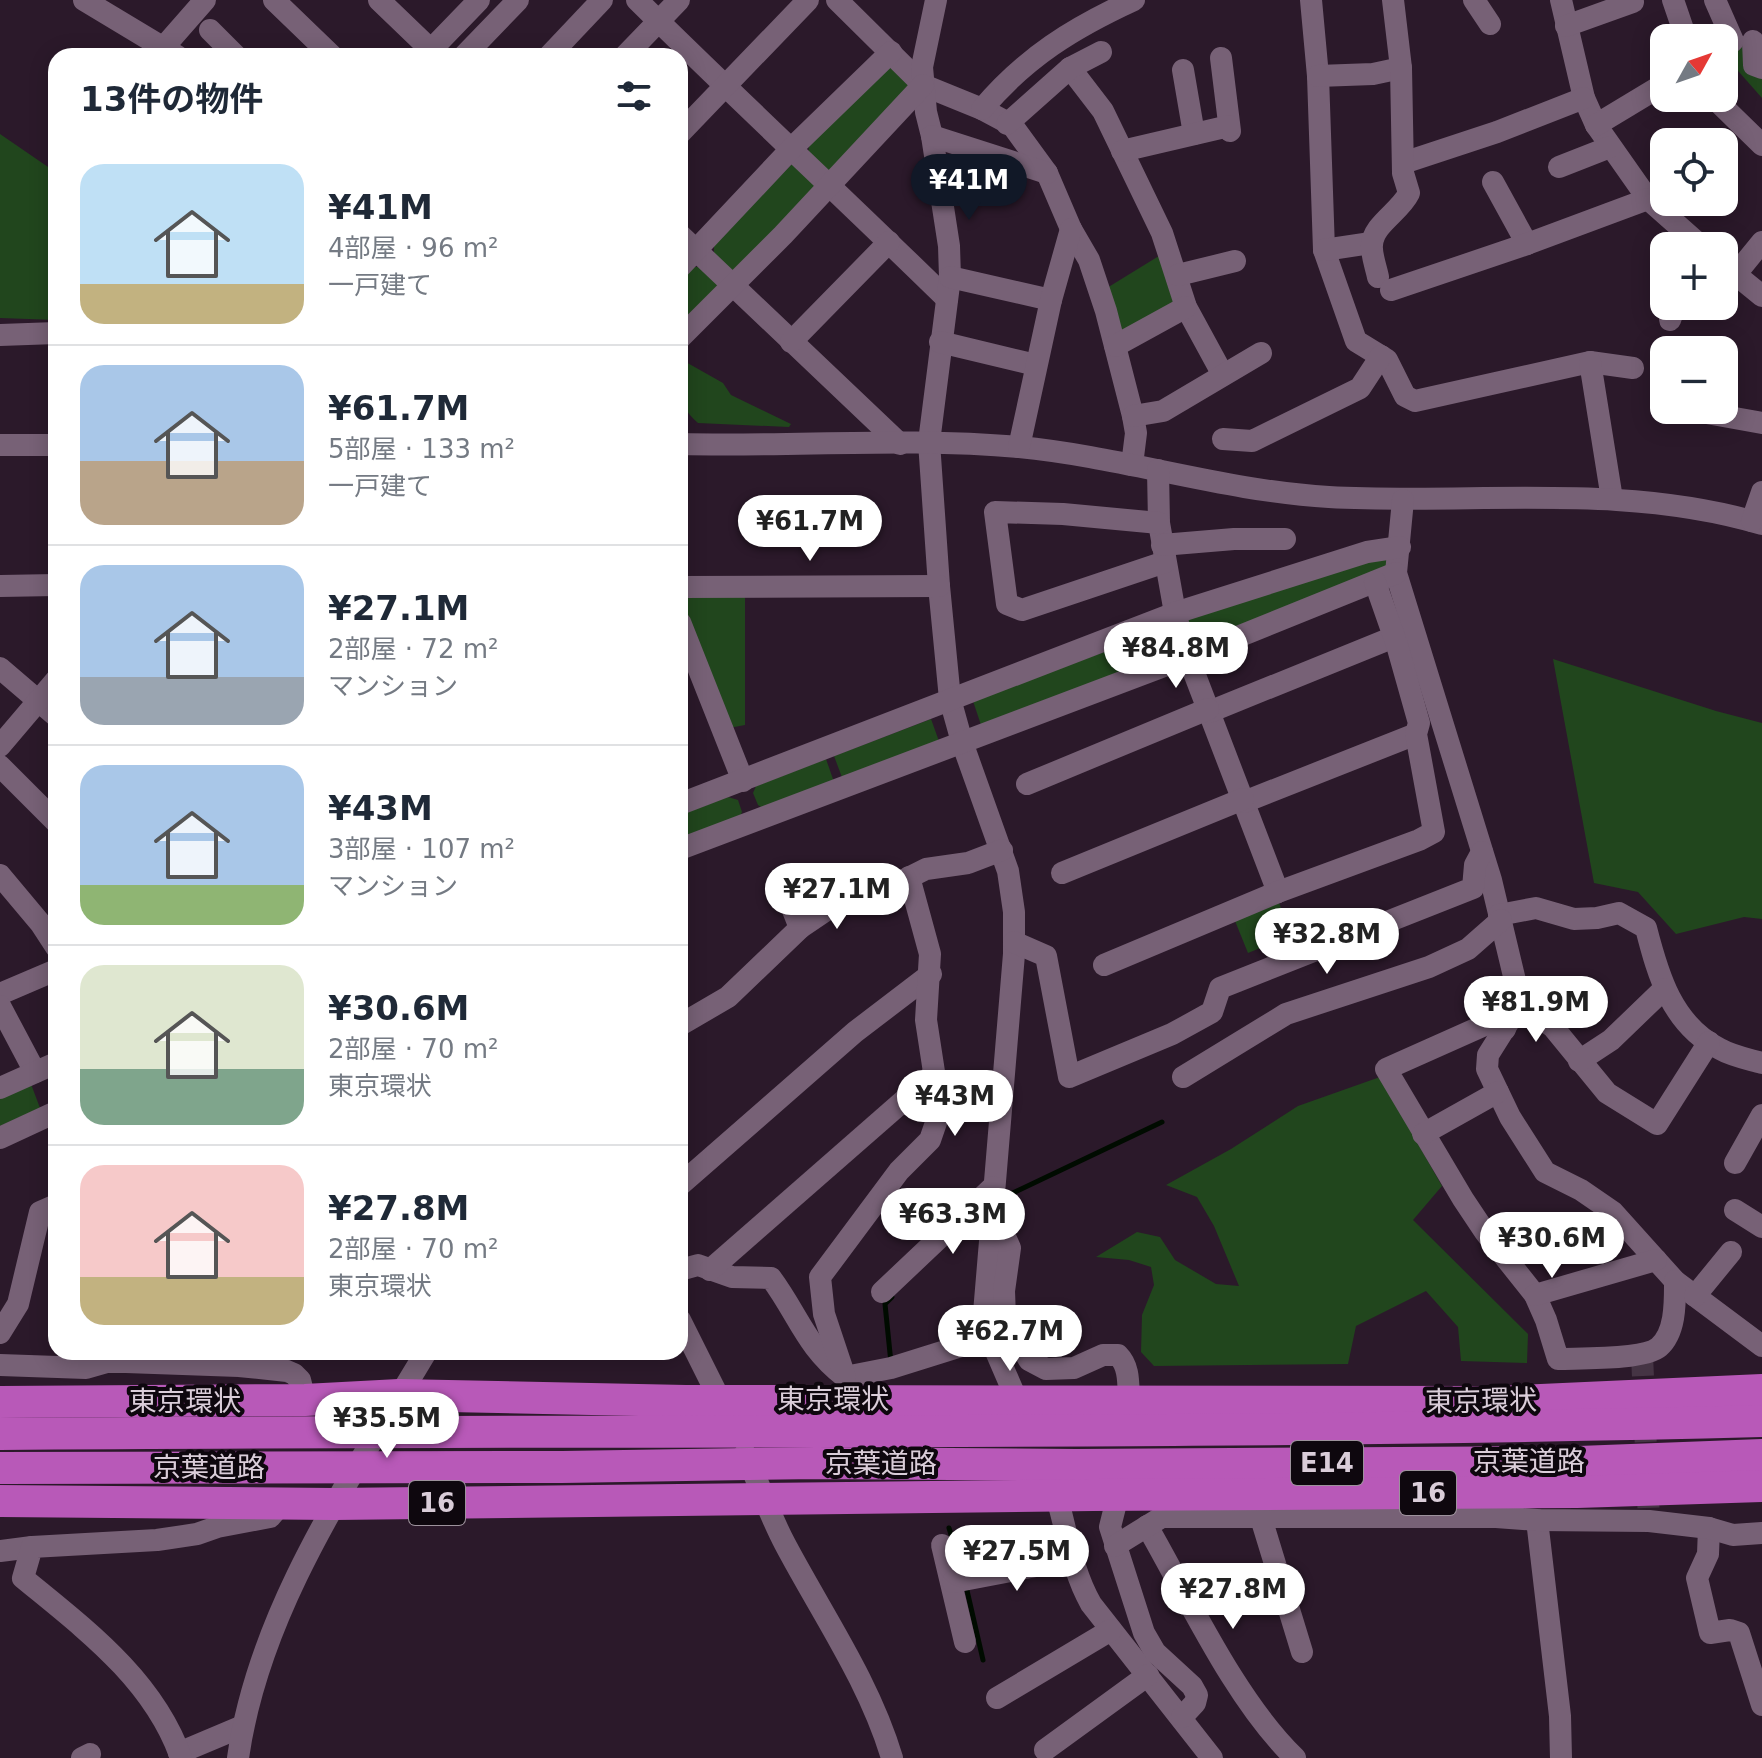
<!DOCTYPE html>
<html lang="ja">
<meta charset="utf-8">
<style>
:root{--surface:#fff;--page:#f6f6f7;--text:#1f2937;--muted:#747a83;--line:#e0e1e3;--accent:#111827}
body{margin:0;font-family:"DejaVu Sans","Noto Sans JP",sans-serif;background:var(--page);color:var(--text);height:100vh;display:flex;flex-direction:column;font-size:30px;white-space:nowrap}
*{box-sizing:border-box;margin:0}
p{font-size:26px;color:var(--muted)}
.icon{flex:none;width:44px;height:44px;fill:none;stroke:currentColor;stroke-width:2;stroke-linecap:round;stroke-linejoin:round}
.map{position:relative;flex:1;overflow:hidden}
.details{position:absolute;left:48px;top:48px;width:640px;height:1312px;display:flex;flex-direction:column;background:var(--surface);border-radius:24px;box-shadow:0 4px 20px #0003}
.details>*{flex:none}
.needle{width:52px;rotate:50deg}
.controls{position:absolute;left:1650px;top:24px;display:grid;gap:16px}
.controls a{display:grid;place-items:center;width:88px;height:88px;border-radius:16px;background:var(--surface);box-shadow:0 4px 20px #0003;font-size:40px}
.price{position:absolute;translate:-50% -68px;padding:0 18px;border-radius:28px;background:#fff;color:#222;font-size:26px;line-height:52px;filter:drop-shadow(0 2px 4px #0008)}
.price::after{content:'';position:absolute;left:50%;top:48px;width:24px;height:18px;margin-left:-12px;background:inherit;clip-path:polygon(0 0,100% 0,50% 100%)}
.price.current{background:var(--accent);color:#fff}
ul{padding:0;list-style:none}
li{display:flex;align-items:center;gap:24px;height:200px;padding:0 32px}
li+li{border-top:2px solid var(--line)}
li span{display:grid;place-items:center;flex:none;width:224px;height:160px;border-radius:24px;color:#555}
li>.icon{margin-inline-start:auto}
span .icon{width:96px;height:96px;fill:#fffc;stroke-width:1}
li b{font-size:34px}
h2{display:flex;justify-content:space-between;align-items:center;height:96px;padding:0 32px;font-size:34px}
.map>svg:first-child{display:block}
</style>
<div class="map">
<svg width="1762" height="1758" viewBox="0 0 1762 1758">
<rect width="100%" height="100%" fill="#2b192a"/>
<g fill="#21461d">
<path d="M 1746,45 L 1762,70 L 1762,98 L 1724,55 Z"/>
<path d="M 890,61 L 910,81 L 912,92 L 836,171 L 823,171 L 808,156 L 809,145 Z"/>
<path d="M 0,134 L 51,169 L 56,164 L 56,320 L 0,318 Z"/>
<path d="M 792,164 L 818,189 L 739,271 L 727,270 L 714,258 L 714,244 Z"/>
<path d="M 1167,251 L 1182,299 L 1117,336 L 1102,291 Z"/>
<path d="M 693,267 L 705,267 L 719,280 L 720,292 L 688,324 L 680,316 L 680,280 Z"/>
<path d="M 684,361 L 723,383 L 731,395 L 791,424 L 789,427 L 698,423 C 675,403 682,389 684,361 Z"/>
<path d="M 1382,556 L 1388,560 L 1386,571 L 1191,643 L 1185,614 Z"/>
<path d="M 686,592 L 745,592 L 745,725 L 729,728 L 680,605 Z"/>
<path d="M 1165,629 L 1174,644 L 1171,653 L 981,725 L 973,701 Z"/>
<path d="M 1553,659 L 1716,711 L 1762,723 L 1762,919 L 1744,917 L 1676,934 L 1638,892 L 1594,883 Z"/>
<path d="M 931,719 L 940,744 L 843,780 L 834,756 Z"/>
<path d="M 826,759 L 834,782 L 764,809 L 758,805 L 753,793 L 756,786 Z"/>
<path d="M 728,797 L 738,800 L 742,812 L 739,819 L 680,841 L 680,815 Z"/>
<path d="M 1277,898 L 1292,935 L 1248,953 L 1233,916 Z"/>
<path d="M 1380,1077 L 1442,1186 L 1413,1220 L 1528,1334 L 1527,1363 L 1461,1361 L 1458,1327 L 1426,1291 L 1356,1326 L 1348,1364 L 1154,1366 L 1141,1352 L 1142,1315 L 1154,1285 L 1151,1267 L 1129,1260 L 1096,1257 L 1137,1232 L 1160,1237 L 1175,1260 L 1216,1284 L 1239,1286 L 1214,1226 L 1197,1197 L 1166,1185 L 1231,1149 L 1298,1106 Z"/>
<path d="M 31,1084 L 40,1108 L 0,1126 L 0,1098 Z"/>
</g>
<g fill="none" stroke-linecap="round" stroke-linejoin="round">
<g stroke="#000b00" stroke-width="5">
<path d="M 1000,1199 L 1162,1122"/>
<path d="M 891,1363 L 885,1304 L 892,1297"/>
<path d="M 949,1528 L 963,1573"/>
<path d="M 966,1586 L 983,1660"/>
</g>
<path stroke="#453444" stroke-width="22" stroke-dasharray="22 11" stroke-linecap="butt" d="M 1642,1354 L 1649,1521"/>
<g stroke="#776176" stroke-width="22">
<path d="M 84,0 L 177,56"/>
<path d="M 274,0 L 332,56"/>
<path d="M 379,0 L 431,50"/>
<path d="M 637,0 C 739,101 844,198 947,299"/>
<path d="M 837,0 L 923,85 L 982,109 L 1012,125 L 1047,173 L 1071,229 L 1089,260 L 1106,311 L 1133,416 L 1136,433 L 1132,465"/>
<path d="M 936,0 L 922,67 L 926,112 L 932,136 L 949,246 L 950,277 L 929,442 L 939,586 L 950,699 L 962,742 L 1008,871 L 1014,912 L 1014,954 L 984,1313 L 997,1354 L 1022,1412"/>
<path d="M 1311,0 L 1318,76 L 1324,250 L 1356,341 L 1387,360 L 1405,396 L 1415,401 L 1590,362 L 1633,368"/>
<path d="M 1474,0 L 1490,24"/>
<path d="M 1561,0 L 1584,98 L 1596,125 L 1648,199 L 1701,246"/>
<path d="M 1673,0 L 1686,38"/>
<path d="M 1715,0 L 1733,41 L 1724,47"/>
<path d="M 1566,26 L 1633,2"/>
<path d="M 210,30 L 236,56"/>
<path d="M 1753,41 L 1754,65 L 1762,68"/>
<path d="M 163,48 L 205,0"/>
<path d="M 425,56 L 479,0"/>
<path d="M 464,56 L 518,0"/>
<path d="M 549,56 L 602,0"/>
<path d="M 625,56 L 679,0"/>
<path d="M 1221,58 L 1230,131"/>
<path d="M 1070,68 L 1103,111 L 1162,233 L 1186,307 L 1223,375"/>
<path d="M 1183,70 L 1194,134"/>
<path d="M 1318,76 L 1373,74 L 1401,68"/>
<path d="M 1714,98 L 1762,145"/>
<path d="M 982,109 C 1026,57 1073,28 1134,0"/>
<path d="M 1007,124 L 1070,68 L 1101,52"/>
<path d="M 1596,125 L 1664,84"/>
<path d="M 680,133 L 808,0"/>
<path d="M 932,136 L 1047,173"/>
<path d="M 1122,151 L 1229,126"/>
<path d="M 1403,163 L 1497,132 L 1584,98"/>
<path d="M 1559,167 L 1610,147"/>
<path d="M 1493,182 L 1527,244"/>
<path d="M 680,235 L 900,444"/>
<path d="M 1324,250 L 1371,243"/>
<path d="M 1724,265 L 1762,296"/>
<path d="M 680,267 L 791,149 L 891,52"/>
<path d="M 1178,275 L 1235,261"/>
<path d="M 1735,275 L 1762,242"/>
<path d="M 950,277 L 1051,300"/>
<path d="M 1378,277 C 1376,267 1371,254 1372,245 C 1373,224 1400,212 1409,193 L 1403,173 L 1401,68 L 1393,0"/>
<path d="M 1391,290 L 1527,244 L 1648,199"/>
<path d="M 1670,320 L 1675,306"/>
<path d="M 0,335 L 56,333"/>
<path d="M 680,338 L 783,235 L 923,85"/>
<path d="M 791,342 L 889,242"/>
<path d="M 940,342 L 1036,365"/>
<path d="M 1115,346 L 1186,307"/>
<path d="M 1590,362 L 1612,499"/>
<path d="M 1690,410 L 1762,423"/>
<path d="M 1133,416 L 1163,411 L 1261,353"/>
<path d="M 1223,439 L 1252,441 L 1360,388 L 1381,356"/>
<path d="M 680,444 C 793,447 906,437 1019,447 C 1123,457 1224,491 1329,497 C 1473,505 1621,482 1762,524"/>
<path d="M 0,445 L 56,445"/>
<path d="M 1019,447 L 1051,300 L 1071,229"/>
<path d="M 1158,470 L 1159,523 L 1175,613 L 1188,657 L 1278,892"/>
<path d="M 1403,500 L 1396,573 L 1491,880 L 1518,993 L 1515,1012 L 1488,1055 L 1487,1069 L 1510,1117 L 1545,1172 L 1581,1190 L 1613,1212 L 1675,1281 L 1762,1346"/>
<path d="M 1752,521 L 1762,492"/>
<path d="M 1159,523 L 1063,514 L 995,512 L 1007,604 L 1022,610 L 1165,562"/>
<path d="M 1162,545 L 1234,539 L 1285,539"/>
<path d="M 0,586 L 56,585"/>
<path d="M 680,587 L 939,586"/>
<path d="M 680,622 L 743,781"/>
<path d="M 0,668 L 56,716"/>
<path d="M 1209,712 L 1394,637"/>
<path d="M 0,746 L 56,680"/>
<path d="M 0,766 L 56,822"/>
<path d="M 1027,784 L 1208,709"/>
<path d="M 1244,802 L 1416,734"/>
<path d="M 680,804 L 1175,613 L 1367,552 L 1400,547"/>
<path d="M 680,849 L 1188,657 L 1396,573"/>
<path d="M 1062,873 L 1243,799"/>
<path d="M 0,875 L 41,924 L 56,947"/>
<path d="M 785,890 L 800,928"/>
<path d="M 1499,915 L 1536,908 L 1574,919 L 1597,918 L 1619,913 L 1646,928 C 1658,975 1672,1025 1720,1049 C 1732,1056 1748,1059 1762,1063"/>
<path d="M 1014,942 L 1046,956 L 1069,1077 L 1172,1034 L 1212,1012 L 1220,988 L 1473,888 L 1475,865 L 1482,852"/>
<path d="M 1104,965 L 1278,892 L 1419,840 L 1434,832 L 1416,734 L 1419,723 L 1397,645 L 1375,582"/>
<path d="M 0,994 L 56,970"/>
<path d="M 1517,1002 L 1553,1027 L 1607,1093 L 1657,1124 L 1709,1042"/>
<path d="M 0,1006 L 35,1072"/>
<path d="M 680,1025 L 728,997 L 800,928 L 840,901 L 863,891 L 906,879 L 926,869 L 968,863 L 1002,850"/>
<path d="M 1505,1029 L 1487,1024 L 1386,1069 L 1463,1199 L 1485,1232 L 1535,1295 L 1546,1320 L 1558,1359 C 1580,1358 1644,1360 1659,1347 C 1676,1332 1675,1302 1675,1281"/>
<path d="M 1579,1061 L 1611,1040 L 1664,989"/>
<path d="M 1183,1077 L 1286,1014 L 1429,967 L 1468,949 L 1501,920"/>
<path d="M 0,1088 L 56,1063"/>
<path d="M 1423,1134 L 1498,1092"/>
<path d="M 0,1138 L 56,1112"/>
<path d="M 1735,1163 L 1762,1115"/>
<path d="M 680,1185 L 855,1032 L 931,974"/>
<path d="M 1735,1210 L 1762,1227"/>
<path d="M 989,1234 L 1006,1239 L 1010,1248 L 1004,1291 L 1005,1317 L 1029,1360 L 1046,1369 L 1074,1368 L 1103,1355 L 1118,1355 C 1130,1367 1128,1384 1129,1401"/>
<path d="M 680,1270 L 698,1265 L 732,1277 L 771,1278 C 799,1316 806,1347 845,1377 L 891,1368 L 990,1337"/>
<path d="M 710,1270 L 934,1074"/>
<path d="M 882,1292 L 993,1187"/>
<path d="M 1535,1295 L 1656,1260"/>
<path d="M 1695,1296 L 1731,1252"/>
<path d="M 680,1320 L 726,1412"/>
<path d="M 0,1333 L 18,1304 L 40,1212 L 56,1205"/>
<path d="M 0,1365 L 86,1368 L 107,1362 L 126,1362 L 239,1366 L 287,1371 L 294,1374 L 300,1380 L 305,1400"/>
<path d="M 845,1377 L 824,1314 L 820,1277 L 899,1171 L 930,1140 L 940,1111 L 926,1020 L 930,954 L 909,877"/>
<path d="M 745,1454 C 759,1483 770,1516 785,1544 C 822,1614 869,1681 892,1758"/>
<path d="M 1053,1484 C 1066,1524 1070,1567 1091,1604 L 1212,1758"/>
<path d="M 1118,1495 L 1110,1527 L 1144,1633 L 1155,1652 L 1192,1686 L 1197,1695 L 1195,1703 L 1182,1717"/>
<path d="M 1261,1518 L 1302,1652"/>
<path d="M 1537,1520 L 1560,1716 L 1561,1758"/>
<path d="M 1147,1526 C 1189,1599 1235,1700 1295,1758"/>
<path d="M 1709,1528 L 1708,1554 L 1697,1578 L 1710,1633 L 1730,1630 L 1739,1633 L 1762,1705"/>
<path d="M 942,1545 L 965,1642"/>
<path d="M 1115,1546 L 1162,1517 L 1496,1517 L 1537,1520 L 1649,1521 L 1709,1528 L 1733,1535 L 1762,1533"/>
<path d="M 0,1551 L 32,1547"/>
<path d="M 953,1582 L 1072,1559"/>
<path d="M 997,1698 L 1111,1630"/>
<path d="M 1045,1750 L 1148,1675"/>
<path d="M 179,1753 L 243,1726"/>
<path d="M 82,1758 L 90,1754"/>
<path d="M 181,1758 C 154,1680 85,1629 23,1578 L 32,1547 L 157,1540 L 197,1534 L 217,1527 L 270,1517 L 282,1503"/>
<path d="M 238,1758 C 259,1609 351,1478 426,1352"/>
</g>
<g stroke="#b859b8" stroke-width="32">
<path d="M 0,1402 L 305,1400 L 399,1395 L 686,1401 L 1497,1402 L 1762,1390"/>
<path d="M 0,1434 C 587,1429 1175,1436 1762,1421"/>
<path d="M 0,1468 L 562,1467 L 816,1463 L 1076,1465 L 1579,1462 L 1762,1455"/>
<path d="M 0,1501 L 334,1504 L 1093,1495 L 1577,1492 L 1762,1486"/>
</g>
</g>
<g text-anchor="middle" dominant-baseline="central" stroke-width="8" stroke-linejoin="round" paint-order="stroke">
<g fill="#0e070e" stroke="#9d929c" stroke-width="2">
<rect x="1291" y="1441" width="72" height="44" rx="6"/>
<rect x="1400" y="1471" width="56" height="44" rx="6"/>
<rect x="409" y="1481" width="56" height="44" rx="6"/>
</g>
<g font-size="26" font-weight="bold" fill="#dacdd9">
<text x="1327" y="1463">E14</text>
<text x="1428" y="1493">16</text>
<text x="437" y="1503">16</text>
</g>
<g font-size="28" fill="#dacdd9" stroke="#0e070e">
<text x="833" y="1399">東京環状</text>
<text x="185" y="1401">東京環状</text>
<text transform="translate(1481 1401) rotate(-1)">東京環状</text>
<text x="1529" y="1461">京葉道路</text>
<text x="881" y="1463">京葉道路</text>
<text x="209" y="1467">京葉道路</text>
</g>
</g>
</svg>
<div class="controls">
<a><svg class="needle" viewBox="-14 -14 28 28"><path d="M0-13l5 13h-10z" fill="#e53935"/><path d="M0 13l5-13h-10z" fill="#747a83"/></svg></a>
<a><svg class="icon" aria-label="locate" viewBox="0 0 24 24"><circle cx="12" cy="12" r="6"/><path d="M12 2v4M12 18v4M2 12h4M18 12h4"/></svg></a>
<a>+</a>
<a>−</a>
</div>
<b class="price current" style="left:969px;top:222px">¥41M</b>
<b class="price" style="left:810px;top:563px">¥61.7M</b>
<b class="price" style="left:1176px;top:690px">¥84.8M</b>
<b class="price" style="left:837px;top:931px">¥27.1M</b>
<b class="price" style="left:1327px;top:976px">¥32.8M</b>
<b class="price" style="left:1536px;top:1044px">¥81.9M</b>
<b class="price" style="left:955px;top:1138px">¥43M</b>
<b class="price" style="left:953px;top:1256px">¥63.3M</b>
<b class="price" style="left:1552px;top:1280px">¥30.6M</b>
<b class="price" style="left:1010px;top:1373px">¥62.7M</b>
<b class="price" style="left:387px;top:1460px">¥35.5M</b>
<b class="price" style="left:1017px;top:1593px">¥27.5M</b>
<b class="price" style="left:1233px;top:1631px">¥27.8M</b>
<section class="details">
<h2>13件の物件<svg class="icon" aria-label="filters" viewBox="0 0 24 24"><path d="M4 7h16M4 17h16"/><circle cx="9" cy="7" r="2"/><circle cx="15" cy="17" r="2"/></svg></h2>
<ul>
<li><span style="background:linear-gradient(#bfe0f5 75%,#c2b280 0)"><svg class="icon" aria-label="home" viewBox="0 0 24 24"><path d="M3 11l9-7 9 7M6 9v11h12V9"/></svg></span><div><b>¥41M</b><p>4部屋 · 96 m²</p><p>一戸建て</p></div></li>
<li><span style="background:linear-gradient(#a9c7e8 60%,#b9a48a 0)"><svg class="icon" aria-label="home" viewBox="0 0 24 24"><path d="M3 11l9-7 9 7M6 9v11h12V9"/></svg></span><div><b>¥61.7M</b><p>5部屋 · 133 m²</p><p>一戸建て</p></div></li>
<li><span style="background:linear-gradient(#a9c7e8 70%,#9aa5b1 0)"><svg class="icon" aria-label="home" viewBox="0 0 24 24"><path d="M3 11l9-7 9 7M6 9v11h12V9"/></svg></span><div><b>¥27.1M</b><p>2部屋 · 72 m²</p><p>マンション</p></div></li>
<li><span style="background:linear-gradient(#a9c7e8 75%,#8fb573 0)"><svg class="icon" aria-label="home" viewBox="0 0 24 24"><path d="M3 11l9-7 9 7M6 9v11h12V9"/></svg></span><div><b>¥43M</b><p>3部屋 · 107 m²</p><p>マンション</p></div></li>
<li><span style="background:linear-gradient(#dfe7d0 65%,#7fa58c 0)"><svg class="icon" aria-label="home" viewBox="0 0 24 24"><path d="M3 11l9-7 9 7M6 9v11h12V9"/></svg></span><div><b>¥30.6M</b><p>2部屋 · 70 m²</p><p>東京環状</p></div></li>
<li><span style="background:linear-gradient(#f6c9c9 70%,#c2b280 0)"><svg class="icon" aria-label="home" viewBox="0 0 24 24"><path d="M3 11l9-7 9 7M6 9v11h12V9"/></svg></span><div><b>¥27.8M</b><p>2部屋 · 70 m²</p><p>東京環状</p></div></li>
</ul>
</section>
</div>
